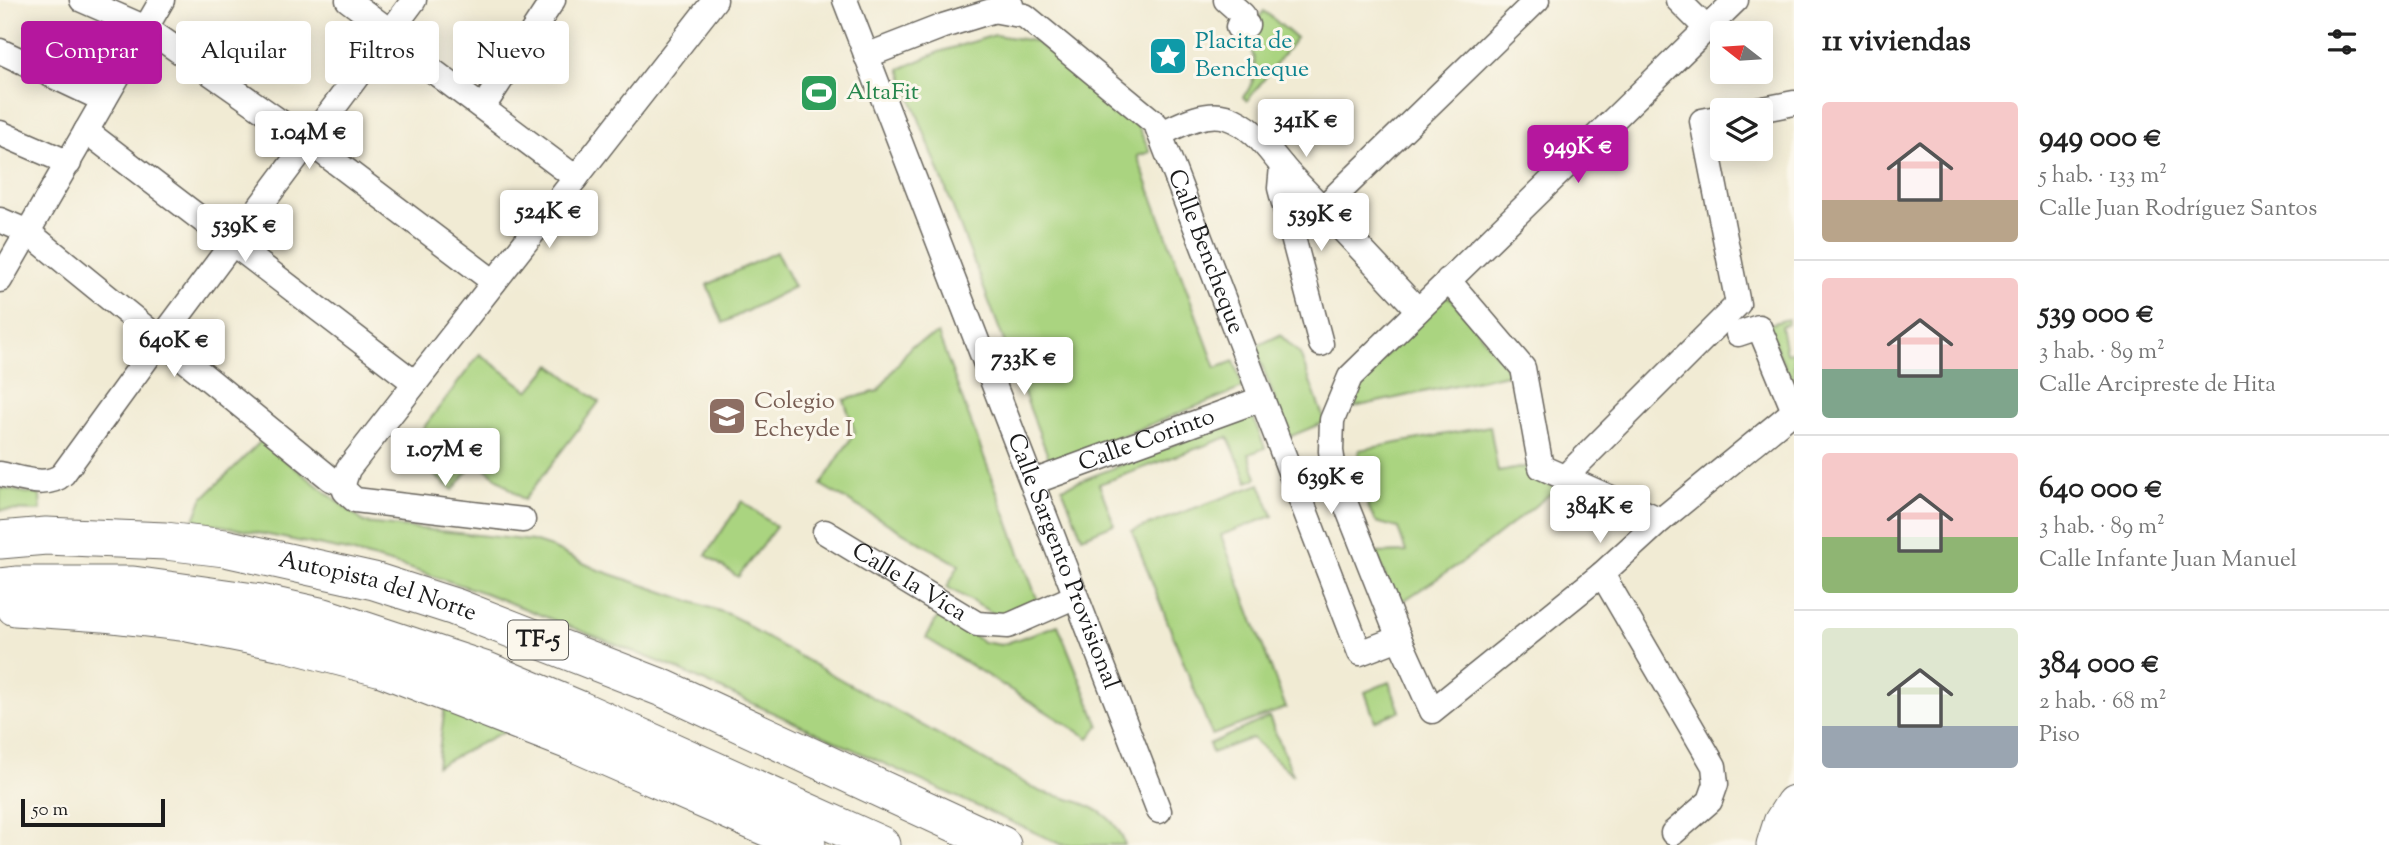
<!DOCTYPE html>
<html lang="es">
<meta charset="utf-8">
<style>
:root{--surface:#fff;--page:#f6f6f6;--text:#222;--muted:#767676;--line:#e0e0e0;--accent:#b5179e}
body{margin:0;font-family:"Sorts Mill Goudy",serif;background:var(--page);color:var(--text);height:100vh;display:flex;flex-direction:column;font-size:26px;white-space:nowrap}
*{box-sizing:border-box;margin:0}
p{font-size:23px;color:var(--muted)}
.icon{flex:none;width:38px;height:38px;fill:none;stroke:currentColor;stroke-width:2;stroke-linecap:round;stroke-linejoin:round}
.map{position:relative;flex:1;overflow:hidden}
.details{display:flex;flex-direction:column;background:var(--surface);width:595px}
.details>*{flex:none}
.banner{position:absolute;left:21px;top:21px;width:665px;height:63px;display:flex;gap:14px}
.needle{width:46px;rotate:287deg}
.fabs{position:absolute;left:1710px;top:21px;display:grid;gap:14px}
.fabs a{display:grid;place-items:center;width:63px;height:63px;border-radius:7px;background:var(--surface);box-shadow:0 4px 18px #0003;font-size:35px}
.scale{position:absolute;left:21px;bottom:18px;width:144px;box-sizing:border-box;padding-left:7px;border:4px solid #1c1c1c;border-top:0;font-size:19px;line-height:24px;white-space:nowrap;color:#1c1c1c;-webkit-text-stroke:5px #fbf7ec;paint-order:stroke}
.price{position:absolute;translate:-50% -60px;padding:0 16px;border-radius:7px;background:#fff;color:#222;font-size:23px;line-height:46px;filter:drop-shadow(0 2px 4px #0008)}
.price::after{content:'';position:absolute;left:50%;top:42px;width:21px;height:16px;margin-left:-10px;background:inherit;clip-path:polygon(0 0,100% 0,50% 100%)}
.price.active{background:var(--accent);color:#fff}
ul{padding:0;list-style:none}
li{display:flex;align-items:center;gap:21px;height:175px;padding:0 28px}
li+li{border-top:2px solid var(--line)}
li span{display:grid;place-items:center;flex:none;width:196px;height:140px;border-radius:7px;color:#555}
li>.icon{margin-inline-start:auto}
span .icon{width:84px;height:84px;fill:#fffc;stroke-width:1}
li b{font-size:30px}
h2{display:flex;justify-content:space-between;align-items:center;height:84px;padding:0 28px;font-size:30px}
.pill{padding:0 24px;border-radius:7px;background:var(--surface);box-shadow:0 4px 18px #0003;font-size:24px;line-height:63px}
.pill.active{background:var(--accent);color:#fff}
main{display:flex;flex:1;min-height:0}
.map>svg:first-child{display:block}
</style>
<main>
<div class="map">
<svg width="1794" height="845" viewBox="0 0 1794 845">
<rect width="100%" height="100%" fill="#fbf7ec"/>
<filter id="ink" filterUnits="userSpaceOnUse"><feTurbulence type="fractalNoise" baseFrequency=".0143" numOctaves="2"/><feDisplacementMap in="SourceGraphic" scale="14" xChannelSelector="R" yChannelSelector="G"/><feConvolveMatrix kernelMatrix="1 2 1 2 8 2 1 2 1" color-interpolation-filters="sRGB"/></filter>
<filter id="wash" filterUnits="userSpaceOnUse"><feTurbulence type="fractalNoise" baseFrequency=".00686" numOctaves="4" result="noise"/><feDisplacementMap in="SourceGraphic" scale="28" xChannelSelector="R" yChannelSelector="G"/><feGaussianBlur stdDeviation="1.57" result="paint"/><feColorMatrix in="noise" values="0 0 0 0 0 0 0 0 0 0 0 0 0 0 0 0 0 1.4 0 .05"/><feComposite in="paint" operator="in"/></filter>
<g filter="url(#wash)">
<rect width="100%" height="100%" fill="#f1ebd4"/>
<g fill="#aad480" stroke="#63784e" stroke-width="2">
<path d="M 1264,11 L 1296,38 L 1247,101 L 1243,97 C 1262,75 1257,53 1240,31 L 1249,30 Z"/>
<path d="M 995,35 L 1034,41 L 1049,52 L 1137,125 L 1150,152 L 1137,156 L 1216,368 L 1234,361 L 1243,388 L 1051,464 L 900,69 L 939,52 Z"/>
<path d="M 776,252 L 794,287 L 723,323 L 707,285 Z"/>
<path d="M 1445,296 L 1452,299 L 1511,373 L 1345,409 L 1364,376 Z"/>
<path d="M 1788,319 L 1788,324 L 1781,326 L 1786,353 L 1794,352 L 1794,389 L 1767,325 Z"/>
<path d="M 938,334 L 1039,604 L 1016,615 L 996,615 L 947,587 L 959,565 L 821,485 L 855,432 L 844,400 L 878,391 L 911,346 Z"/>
<path d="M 1280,335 L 1300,354 L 1325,422 L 1289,437 L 1255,347 Z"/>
<path d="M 480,354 L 529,391 L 551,365 L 599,402 L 524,500 L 476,461 L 453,490 L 405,452 Z"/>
<path d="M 1252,414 L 1265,448 L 1249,454 L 1257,478 L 1248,482 L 1228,437 L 1099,484 L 1114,524 L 1082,537 L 1062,488 Z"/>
<path d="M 1490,426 L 1498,472 L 1530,466 L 1535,480 L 1558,488 L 1464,561 L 1397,605 L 1376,553 L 1406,552 L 1398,528 L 1376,522 C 1364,501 1355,475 1359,450 Z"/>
<path d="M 261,441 L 365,523 L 533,541 L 548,546 L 596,569 L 728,614 L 744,622 L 758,633 L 1041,792 C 1075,800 1114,807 1125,845 L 1062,845 L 675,668 L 485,593 L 408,568 L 347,551 L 194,520 L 202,499 Z"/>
<path d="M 1260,484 L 1273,516 L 1221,535 L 1286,708 L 1212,735 L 1132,531 Z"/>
<path d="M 0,488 L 40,495 L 41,511 L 0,510 Z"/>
<path d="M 742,501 L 776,527 L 738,577 L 706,555 Z"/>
<path d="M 940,613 L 983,642 L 1001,645 L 1058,625 L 1099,726 L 1089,738 L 926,638 Z"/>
<path d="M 1389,682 L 1400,711 L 1375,721 L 1365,692 Z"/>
<path d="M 445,706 L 507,730 L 437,766 Z"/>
<path d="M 1269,717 L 1293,775 L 1252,738 L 1212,753 L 1209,744 Z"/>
</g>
</g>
<g filter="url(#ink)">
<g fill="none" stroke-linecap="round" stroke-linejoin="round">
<defs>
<g id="minor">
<path d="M 82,0 L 146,28 L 309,142 L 494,282"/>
<path d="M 348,0 L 391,32 L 405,50 L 576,178"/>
<path id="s1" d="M 845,0 L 1159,811"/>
<path d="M 1226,0 L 1243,15 L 1238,27 L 1247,25"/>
<path d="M 1678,0 L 1707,29"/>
<path d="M 1736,0 L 1350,377 L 1332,420 L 1331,451 L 1335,477 L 1399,638 L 1432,711 L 1602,574 L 1661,520 L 1794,411"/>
<path id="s2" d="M 998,11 L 1025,16 L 1156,124 L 1360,653 L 1399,638"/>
<path d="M 0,51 L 104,100"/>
<path d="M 866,56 L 943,26 L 1011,5"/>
<path d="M 483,107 L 553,0"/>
<path d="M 1758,110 L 1794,103"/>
<path d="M 86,131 L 415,383"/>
<path d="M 0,133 L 69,163"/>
<path d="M 1160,134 C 1179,125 1204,111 1226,117 C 1257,127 1271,155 1292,177 C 1335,221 1376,265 1418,310"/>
<path d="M 1282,166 L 1280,188 L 1321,344"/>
<path d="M 1322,209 L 1537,0"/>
<path d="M 0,220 L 28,232 L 331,479 L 343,484 L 345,491 L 355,500 L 523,520"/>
<path d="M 0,280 L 162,0"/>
<path d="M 1448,280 L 1523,368 L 1541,467 L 1661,520"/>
<path d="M 1738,334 L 1759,327 L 1794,411"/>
<path d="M 0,474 C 20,478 47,489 63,474 L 161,339 L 414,0"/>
<path d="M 1564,478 L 1738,304 L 1702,121 L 1722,117"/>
<path id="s3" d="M 1033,482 L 1261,399"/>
<path d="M 343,484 L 348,469 L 715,0"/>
<path id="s4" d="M 825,532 L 977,624 L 1008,626 L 1074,597"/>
<path d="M 1602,574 L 1714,766 L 1716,784 L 1710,801 L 1673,833"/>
</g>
<g id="highway">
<path id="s5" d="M 0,540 L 46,536 L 165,541 L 225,548 L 374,581 L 455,607 L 665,689 L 1002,845"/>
<path d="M 0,587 L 18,585 L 133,585 L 261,603 L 324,617 L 487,671 L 578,709 L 881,845"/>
<path d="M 15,607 L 103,613 L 188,623 L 279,641 L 382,668 L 572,742 L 807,845"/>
<path d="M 1775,845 L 1782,823 L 1794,804"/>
</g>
</defs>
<use href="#minor" stroke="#67645c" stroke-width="27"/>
<use href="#highway" stroke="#67645c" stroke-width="39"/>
<use href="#minor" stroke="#fff" stroke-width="24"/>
<use href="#highway" stroke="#fff" stroke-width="37"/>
</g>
</g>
<defs>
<symbol id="sight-square" viewBox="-11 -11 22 22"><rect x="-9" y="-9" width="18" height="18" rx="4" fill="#0f9aa8" stroke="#fbf7ec"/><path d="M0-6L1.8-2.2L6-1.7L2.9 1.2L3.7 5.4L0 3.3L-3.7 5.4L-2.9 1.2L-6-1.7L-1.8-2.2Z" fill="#fff"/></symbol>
<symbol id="stadium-square" viewBox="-11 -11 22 22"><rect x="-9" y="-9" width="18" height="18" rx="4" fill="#2e9e5b" stroke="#fbf7ec"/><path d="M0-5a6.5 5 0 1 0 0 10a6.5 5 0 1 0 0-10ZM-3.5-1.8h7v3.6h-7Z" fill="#fff"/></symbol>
<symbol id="school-square" viewBox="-11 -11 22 22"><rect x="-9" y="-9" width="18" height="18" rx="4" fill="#8d6e63" stroke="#fbf7ec"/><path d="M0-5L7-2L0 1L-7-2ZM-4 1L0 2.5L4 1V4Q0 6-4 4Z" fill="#fff"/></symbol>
</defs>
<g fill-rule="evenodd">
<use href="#sight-square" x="1146" y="34" width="44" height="44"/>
<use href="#stadium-square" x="797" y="71" width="44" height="44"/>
<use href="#school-square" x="705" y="394" width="44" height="44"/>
</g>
<g text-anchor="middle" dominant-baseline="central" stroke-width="6" stroke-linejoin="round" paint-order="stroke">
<rect fill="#fbf7ec" stroke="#5f5e5a" stroke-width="2" x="508" y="620.5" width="60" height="39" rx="5"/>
<g font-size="23" font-weight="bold" fill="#1c1c1c">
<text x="538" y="640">TF-5</text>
</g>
<g font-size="24" fill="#0d838f" stroke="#fbf7ec" text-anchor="start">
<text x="1195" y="42">Placita de<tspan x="1195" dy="28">Bencheque</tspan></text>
</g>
<g font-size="24" fill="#27864d" stroke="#fbf7ec" text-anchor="start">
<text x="846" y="93">AltaFit</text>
</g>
<g font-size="24" fill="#1c1c1c" stroke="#fbf7ec">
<text stroke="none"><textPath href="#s2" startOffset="334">Calle Bencheque</textPath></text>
<text stroke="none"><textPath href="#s3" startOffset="121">Calle Corinto</textPath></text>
<text stroke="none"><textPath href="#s1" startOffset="602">Calle Sargento Provisional</textPath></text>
<text stroke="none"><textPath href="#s4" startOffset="98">Calle la Vica</textPath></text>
<text stroke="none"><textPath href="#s5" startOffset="383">Autopista del Norte</textPath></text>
</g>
<g font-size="24" fill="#785e54" stroke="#fbf7ec" text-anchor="start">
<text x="754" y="402">Colegio<tspan x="754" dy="28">Echeyde I</tspan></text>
</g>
</g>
</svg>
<div class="fabs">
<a><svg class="needle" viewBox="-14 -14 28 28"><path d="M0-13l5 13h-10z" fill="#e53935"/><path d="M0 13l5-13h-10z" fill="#767676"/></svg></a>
<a><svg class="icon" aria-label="layers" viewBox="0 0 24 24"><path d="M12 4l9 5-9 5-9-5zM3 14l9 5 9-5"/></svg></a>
</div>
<div class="scale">50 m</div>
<b class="price" style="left:1306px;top:159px">341K €</b>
<b class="price" style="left:309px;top:171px">1.04M €</b>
<b class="price active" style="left:1578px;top:185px">949K €</b>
<b class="price" style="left:549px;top:250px">524K €</b>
<b class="price" style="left:1321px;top:253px">539K €</b>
<b class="price" style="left:245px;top:264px">539K €</b>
<b class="price" style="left:174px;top:379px">640K €</b>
<b class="price" style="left:1024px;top:397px">733K €</b>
<b class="price" style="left:445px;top:488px">1.07M €</b>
<b class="price" style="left:1331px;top:516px">639K €</b>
<b class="price" style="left:1600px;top:545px">384K €</b>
<div class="banner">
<a class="pill active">Comprar</a>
<a class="pill">Alquilar</a>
<a class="pill">Filtros</a>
<a class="pill">Nuevo</a>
</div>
</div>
<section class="details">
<h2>11 viviendas<svg class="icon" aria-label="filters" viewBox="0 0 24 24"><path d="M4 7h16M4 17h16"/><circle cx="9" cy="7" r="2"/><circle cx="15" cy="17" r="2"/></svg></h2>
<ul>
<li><span style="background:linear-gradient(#f6c9c9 70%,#b9a48a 0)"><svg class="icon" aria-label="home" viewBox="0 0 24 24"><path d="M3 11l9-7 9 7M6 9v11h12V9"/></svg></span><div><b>949 000 €</b><p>5 hab. · 133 m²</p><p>Calle Juan Rodríguez Santos</p></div></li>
<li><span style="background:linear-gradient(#f6c9c9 65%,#7fa58c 0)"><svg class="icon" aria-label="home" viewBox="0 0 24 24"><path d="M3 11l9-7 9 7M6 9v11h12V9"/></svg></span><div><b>539 000 €</b><p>3 hab. · 89 m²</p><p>Calle Arcipreste de Hita</p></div></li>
<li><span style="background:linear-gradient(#f6c9c9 60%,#8fb573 0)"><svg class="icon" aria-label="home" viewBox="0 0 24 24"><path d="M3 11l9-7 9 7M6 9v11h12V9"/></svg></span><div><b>640 000 €</b><p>3 hab. · 89 m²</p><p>Calle Infante Juan Manuel</p></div></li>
<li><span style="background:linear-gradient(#dfe7d0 70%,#9aa5b1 0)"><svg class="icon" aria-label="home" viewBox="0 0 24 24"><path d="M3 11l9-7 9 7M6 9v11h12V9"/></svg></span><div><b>384 000 €</b><p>2 hab. · 68 m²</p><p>Piso</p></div></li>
</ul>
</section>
</main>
